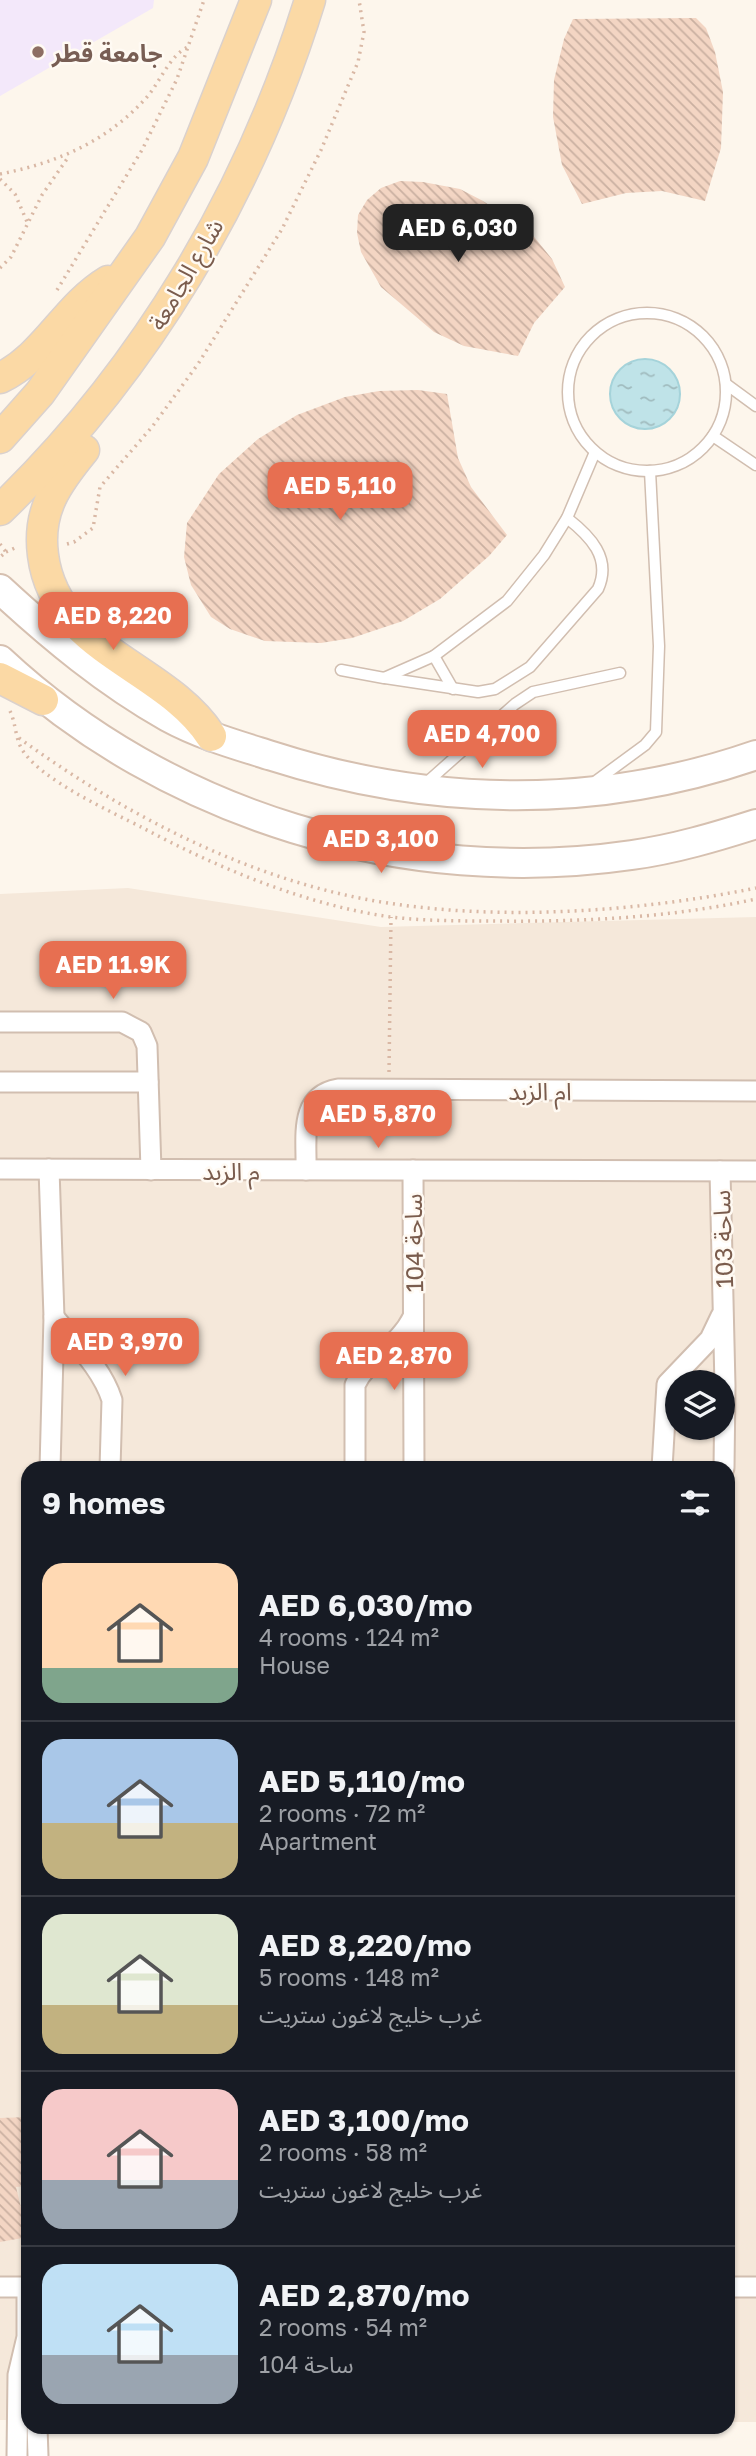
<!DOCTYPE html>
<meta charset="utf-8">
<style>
:root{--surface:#171b24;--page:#20242c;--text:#f1f3f6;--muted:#9ea1a6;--line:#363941;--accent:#e76f51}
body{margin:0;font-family:"Golos Text","Noto Sans Arabic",sans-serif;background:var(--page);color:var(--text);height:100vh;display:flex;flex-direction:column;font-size:26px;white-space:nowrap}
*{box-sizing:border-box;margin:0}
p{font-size:23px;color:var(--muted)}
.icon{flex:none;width:38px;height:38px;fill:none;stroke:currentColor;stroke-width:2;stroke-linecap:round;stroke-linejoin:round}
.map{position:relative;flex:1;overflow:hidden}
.details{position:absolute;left:21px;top:1461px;width:714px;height:973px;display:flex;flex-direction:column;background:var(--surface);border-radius:21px;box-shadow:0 2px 5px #0004}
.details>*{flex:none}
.buttons{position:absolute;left:665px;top:1370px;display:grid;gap:14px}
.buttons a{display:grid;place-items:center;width:70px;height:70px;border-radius:50%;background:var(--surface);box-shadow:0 2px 5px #0004;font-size:35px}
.price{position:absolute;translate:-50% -60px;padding:0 16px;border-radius:14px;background:var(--accent);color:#fff;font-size:23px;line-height:46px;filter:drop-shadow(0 2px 4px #0008)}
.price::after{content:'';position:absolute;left:50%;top:42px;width:21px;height:16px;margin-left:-10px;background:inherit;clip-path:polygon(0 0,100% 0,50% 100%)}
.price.on{background:#222;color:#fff}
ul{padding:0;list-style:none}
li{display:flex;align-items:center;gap:21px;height:175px;padding:0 21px}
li+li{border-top:2px solid var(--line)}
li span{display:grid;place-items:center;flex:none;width:196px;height:140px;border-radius:21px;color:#555}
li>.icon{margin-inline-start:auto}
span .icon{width:84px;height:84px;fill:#fffc;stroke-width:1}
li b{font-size:30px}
h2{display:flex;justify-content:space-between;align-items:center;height:84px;padding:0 21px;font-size:30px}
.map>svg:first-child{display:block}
</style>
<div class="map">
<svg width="756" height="2456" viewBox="0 0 756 2456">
<defs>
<pattern id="water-ripples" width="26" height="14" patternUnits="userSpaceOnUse" patternTransform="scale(1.75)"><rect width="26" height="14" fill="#bfe3e8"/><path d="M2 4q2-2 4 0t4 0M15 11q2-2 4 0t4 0" fill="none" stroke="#a0bbbe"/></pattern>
<pattern id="building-back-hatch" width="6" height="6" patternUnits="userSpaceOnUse" patternTransform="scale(1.75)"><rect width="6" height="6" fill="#f3d5c3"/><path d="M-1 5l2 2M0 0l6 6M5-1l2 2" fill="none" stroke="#cab0a1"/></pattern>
</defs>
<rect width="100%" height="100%" fill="#fdf6ec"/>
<path fill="#f5e8da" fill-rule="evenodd" d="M 128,888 L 381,927 L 756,917 L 756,2422 L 728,2422 L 728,1468 L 28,1468 L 28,2420 L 0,2420 L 0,894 ZM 677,1382 L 723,1382 L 723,1428 L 677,1428 Z"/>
<path fill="#f3e8fa" d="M 0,0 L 154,0 L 153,8 L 0,96 Z"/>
<circle fill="url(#water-ripples)" stroke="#a5d3da" stroke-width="2" cx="645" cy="394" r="35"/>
<g fill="url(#building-back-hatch)">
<path d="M 696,18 L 706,28 L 715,52 L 723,92 L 721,148 L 705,201 L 662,191 L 626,193 L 582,204 L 562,165 L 553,117 L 554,80 L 564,39 L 573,19 Z"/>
<path d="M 400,181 L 423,182 L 460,189 L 483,201 L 531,233 L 552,259 L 565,287 L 534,323 L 518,356 L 464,346 L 434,332 L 381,287 L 361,252 L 357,233 L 358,215 L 367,200 L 381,188 Z"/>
<path d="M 418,390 L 447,394 L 458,458 L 471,487 L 507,535 L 489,556 L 440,599 L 403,621 L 352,638 L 321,643 L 265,641 L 230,629 L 211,617 L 191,585 L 184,557 L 187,523 L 219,474 L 258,439 L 297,415 L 345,397 L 379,391 Z"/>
<path d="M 28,2117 L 28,2186 L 16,2187 L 28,2237 L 0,2242 L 0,2118 Z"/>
</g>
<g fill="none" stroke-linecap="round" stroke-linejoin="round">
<defs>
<g id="lane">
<circle cx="647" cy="392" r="79"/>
<path d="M 726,384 L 756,406"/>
<path d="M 713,436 L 756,465"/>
<path d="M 434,656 L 453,689"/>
<path d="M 341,670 L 384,678 L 434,656 L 507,601 L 544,555 L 567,518 L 595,452"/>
<path d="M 385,678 L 478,692 L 495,689 L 530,667 L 598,589 C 612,558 590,536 567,518"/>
<path d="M 596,781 L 645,745 L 656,732 L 659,646 L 650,471"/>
<path d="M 425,784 L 515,704 L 533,692 L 620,673"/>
</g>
<g id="street">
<path d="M 0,1022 L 122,1022 L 141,1032 L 147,1046 L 151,1170"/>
<path d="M 0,1082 L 148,1082"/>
<path d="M 0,1169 L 756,1171"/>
<path d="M 49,1169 L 54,1317 L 50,1468"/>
<path d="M 306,1170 C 307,1138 298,1096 338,1089 L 756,1091"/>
<path d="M 413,1170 L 414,1468"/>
<path d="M 720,1171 L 725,1386 L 724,1468"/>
<path d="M 54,1317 C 75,1343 102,1368 112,1400 L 110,1468"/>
<path d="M 355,1468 L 355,1385 C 367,1358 398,1348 413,1317"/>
<path d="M 662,1468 L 667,1384 L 710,1339 L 721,1316"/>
<path d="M 0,2287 L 28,2287"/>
<path d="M 728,2287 L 756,2287"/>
<path d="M 37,2427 L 38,2456"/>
<path d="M 17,2456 L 18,2375 L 27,2337 L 27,2287"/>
</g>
<g id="secondary">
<path d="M 0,589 C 52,637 106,682 168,717 C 201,735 237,745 272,756 C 431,807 598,810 756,755"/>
<path d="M 0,660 C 167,816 406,888 632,855 C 675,849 715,837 756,824"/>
</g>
<g id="primary">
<path d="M 0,378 C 45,357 65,307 108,281"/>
<path d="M 0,438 L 40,393 L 150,237 L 193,158 L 256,0"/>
<path d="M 84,450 C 57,483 37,510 43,555 C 55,651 165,665 211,736"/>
<path d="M 0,510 C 145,371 251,192 310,0"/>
<path d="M 0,678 L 43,700"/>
</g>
</defs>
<use href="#lane" stroke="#d1beb0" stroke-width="13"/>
<use href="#street" stroke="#d1beb0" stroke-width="23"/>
<use href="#secondary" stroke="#d6c0b0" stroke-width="32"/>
<use href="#primary" stroke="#dad1cd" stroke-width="33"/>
<g stroke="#d9b8a5" stroke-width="3.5" stroke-dasharray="2 5" stroke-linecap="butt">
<path d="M 0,174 C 57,163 108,141 147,97 C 160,82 170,55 188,47"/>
<path d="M 0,179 L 15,194 L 28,224"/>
<path d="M 0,268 L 11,257 L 42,195 L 69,156"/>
<path d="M 57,290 L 142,150 L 177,79 L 204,0"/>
<path d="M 0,544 L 6,552 L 0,557"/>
<path d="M 67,544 L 74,542 L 93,528 L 100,487 L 152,427 L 198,364 L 282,229 L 321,150 L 358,62 L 364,32 L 359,0"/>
<path d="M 6,552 L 17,547"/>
<path d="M 10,711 C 16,723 15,739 23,751 C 43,781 110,811 143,828 C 218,868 306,905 391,917 C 425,921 459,921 492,921 C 580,922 670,918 756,899"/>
<path d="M 19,738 C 114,807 225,867 341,894 C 469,924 628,914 756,888"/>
<path d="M 389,1072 L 391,917"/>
</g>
<use href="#lane" stroke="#fff" stroke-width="10"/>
<use href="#street" stroke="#fff" stroke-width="19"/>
<use href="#secondary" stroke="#fff" stroke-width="28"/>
<use href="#primary" stroke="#fbd9a5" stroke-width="30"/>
</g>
<circle fill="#8d6e63" stroke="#fffaf3" stroke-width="2.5" cx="38" cy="52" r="7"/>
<g text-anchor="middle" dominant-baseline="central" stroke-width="5" stroke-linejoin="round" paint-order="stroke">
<g font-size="24" font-weight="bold" fill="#785e54" stroke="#fffaf3" text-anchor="start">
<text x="52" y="52">جامعة قطر</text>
</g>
<g font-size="24" fill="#7a5c4d" stroke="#fffaf3">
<text transform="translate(185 274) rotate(-60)">شارع الجامعة</text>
<text x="540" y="1090">ام الزبد</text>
<text x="231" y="1170">م الزبد</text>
<text transform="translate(722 1239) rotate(-92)">ساحة 103</text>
<text transform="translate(413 1243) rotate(-91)">ساحة 104</text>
</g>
</g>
</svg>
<div class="buttons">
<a><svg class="icon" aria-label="layers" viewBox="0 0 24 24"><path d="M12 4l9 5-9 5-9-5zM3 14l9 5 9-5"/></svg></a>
</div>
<b class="price on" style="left:458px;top:264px">AED 6,030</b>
<b class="price" style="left:340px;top:522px">AED 5,110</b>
<b class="price" style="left:113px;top:652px">AED 8,220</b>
<b class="price" style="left:482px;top:770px">AED 4,700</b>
<b class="price" style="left:381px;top:875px">AED 3,100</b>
<b class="price" style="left:113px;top:1001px">AED 11.9K</b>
<b class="price" style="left:378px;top:1150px">AED 5,870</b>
<b class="price" style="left:125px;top:1378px">AED 3,970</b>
<b class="price" style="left:394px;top:1392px">AED 2,870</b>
<section class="details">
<h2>9 homes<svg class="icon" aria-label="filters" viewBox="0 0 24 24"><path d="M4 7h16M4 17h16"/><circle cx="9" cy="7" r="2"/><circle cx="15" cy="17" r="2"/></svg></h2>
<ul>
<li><span style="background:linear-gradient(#ffd9b3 75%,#7fa58c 0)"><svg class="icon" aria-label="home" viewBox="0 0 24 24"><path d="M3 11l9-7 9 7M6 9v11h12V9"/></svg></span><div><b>AED 6,030/mo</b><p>4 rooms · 124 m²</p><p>House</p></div></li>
<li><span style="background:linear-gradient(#a9c7e8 60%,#c2b280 0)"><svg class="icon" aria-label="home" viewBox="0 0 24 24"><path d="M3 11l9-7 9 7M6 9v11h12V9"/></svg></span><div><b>AED 5,110/mo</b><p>2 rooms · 72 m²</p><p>Apartment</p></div></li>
<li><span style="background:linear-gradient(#dfe7d0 65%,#c2b280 0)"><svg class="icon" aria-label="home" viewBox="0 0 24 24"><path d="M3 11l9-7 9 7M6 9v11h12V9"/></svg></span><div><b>AED 8,220/mo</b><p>5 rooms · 148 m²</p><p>غرب خليج لاغون ستريت</p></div></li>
<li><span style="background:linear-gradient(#f6c9c9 65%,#9aa5b1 0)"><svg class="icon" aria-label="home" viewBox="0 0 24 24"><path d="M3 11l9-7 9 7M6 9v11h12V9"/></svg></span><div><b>AED 3,100/mo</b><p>2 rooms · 58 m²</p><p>غرب خليج لاغون ستريت</p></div></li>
<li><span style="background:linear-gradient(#bfe0f5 65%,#9aa5b1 0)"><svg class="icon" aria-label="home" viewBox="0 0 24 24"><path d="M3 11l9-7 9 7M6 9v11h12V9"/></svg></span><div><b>AED 2,870/mo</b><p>2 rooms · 54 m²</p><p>ساحة 104</p></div></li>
</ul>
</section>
</div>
